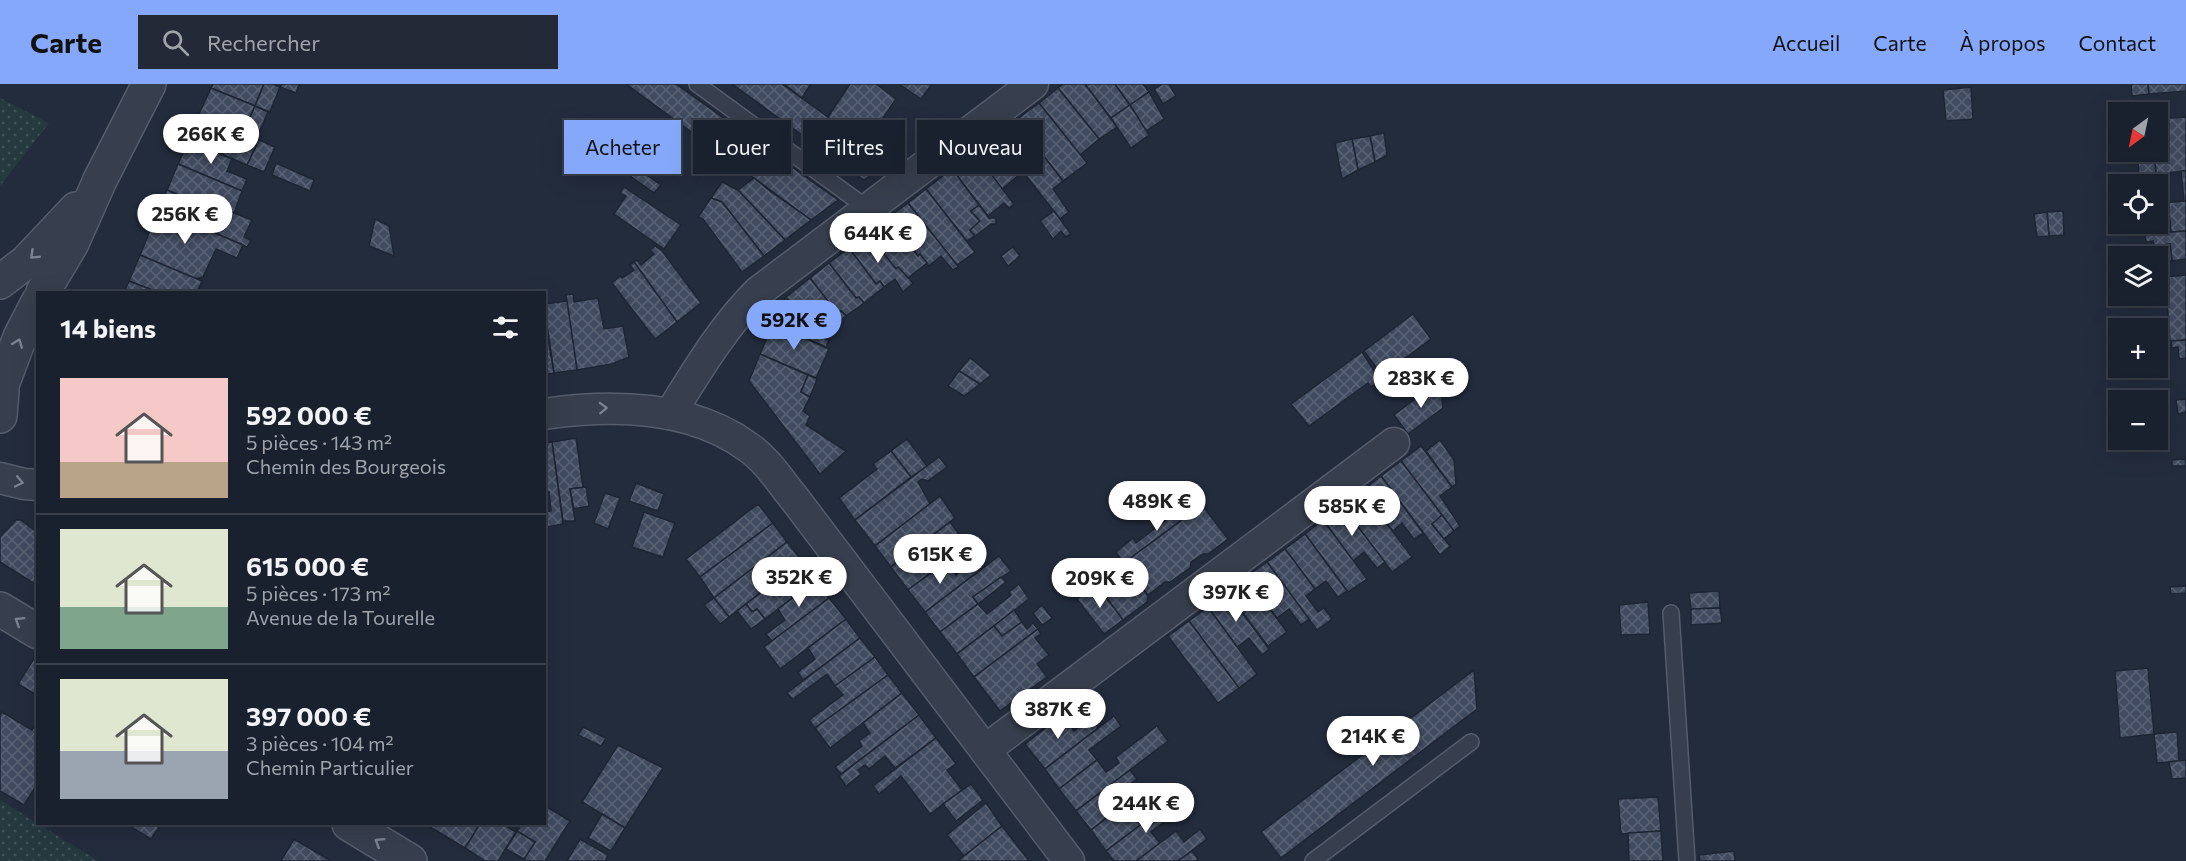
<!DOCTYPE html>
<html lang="fr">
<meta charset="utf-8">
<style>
:root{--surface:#1a212e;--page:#232936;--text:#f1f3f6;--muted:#9fa3aa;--line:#383e4a;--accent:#85a8fb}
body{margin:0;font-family:Commissioner,sans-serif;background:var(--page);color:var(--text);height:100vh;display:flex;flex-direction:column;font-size:22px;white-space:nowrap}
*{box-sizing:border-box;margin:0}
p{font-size:20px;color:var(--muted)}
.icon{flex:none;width:33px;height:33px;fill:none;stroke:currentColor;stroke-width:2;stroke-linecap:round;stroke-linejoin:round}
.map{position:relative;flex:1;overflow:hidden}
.details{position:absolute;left:36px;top:207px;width:510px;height:534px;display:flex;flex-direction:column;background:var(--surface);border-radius:0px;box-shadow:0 6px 24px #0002,0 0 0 2px var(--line)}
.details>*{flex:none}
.hud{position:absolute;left:564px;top:36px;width:570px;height:54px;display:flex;gap:12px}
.needle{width:39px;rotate:213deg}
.buttons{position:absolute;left:2108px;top:18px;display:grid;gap:12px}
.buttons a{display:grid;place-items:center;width:60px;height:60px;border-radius:0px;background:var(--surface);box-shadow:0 6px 24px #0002,0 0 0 2px var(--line);font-size:30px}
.price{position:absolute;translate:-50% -51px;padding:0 14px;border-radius:21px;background:#fff;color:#222;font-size:20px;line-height:39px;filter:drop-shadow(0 2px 3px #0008)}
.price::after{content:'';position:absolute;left:50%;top:36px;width:18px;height:14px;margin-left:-9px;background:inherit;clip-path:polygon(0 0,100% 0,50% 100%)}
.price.active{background:var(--accent);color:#111}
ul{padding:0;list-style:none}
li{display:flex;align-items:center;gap:18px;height:150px;padding:0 24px}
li+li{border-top:2px solid var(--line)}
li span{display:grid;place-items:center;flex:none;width:168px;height:120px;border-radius:0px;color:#555}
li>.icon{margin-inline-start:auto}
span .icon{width:72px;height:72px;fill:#fffc;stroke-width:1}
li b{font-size:26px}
h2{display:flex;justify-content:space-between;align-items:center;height:72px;padding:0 24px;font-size:26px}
.tag{padding:0 21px;border-radius:0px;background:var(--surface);box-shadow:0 6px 24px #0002,0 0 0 2px var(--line);font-size:21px;line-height:54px}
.tag.active{background:var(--accent);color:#111}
header{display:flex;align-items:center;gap:36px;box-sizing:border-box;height:84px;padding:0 30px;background:var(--accent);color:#111}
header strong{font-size:28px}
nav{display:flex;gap:33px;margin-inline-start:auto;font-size:21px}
.search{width:420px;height:54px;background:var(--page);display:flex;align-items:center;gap:15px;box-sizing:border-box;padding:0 21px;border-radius:0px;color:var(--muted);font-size:22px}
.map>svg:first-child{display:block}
</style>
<header>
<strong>Carte</strong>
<div class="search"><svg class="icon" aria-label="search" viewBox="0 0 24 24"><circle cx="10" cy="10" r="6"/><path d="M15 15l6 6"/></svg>Rechercher</div>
<nav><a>Accueil</a><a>Carte</a><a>À propos</a><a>Contact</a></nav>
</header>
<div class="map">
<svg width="2186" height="777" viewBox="0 0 2186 777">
<defs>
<pattern id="grass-dots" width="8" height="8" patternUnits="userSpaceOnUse" patternTransform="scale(1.5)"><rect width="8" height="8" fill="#25393e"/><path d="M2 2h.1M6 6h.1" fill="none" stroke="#425459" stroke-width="1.8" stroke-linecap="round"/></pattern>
<pattern id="building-cross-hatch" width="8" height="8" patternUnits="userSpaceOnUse" patternTransform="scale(1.5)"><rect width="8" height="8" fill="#414b60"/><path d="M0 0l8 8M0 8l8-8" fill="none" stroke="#5a6375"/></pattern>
</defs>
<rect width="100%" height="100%" fill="#232c3d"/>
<g fill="url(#grass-dots)">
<path d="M 0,14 L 49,39 L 0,102 Z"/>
<path d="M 0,716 L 98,777 L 0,777 Z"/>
</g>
<g fill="url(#building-cross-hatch)" stroke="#1e2534" stroke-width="1.5">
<path d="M 213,0 L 264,0 L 255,22 L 211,4 Z"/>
<path d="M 264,0 L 273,0 L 280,3 L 270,28 L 255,22 Z"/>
<path d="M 282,0 L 299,0 L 296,9 L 280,3 Z"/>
<path d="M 626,0 L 676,0 L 838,116 L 811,136 Z"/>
<path d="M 732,0 L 782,0 L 889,77 L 864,96 Z"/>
<path d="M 784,0 L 809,0 L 810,1 L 802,14 Z"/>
<path d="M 850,0 L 876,0 L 896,15 L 865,60 L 828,33 Z"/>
<path d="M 899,0 L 932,0 L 921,15 Z"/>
<path d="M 1063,0 L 1085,0 L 1117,43 L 1099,55 L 1058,4 Z"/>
<path d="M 1085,0 L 1115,0 L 1130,21 L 1111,34 Z"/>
<path d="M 1115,0 L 1143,0 L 1149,8 L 1130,21 Z"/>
<path d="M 1162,0 L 1169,0 L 1176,12 L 1163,20 L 1154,5 Z"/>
<path d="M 2131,0 L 2148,0 L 2149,10 L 2132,12 Z"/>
<path d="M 2148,0 L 2186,0 L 2186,7 L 2149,10 Z"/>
<path d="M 1971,3 L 1973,35 L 1946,37 L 1943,6 Z"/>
<path d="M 211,4 L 255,22 L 243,49 L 199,30 Z"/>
<path d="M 1058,4 L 1099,55 L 1080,71 L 1039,19 Z"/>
<path d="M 1149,8 L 1164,35 L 1146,47 L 1130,21 Z"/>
<path d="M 1039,19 L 1087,79 L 1063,97 L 1016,36 Z"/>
<path d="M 1130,21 L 1149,51 L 1131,64 L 1111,34 Z"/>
<path d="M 255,22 L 268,28 L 256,55 L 243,49 Z"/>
<path d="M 199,30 L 259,56 L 247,81 L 189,56 Z"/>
<path d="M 2186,33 L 2186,87 L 2156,90 L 2154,68 L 2157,68 L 2157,35 Z"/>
<path d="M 1016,36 L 1063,97 L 1053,105 L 1069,128 L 1060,135 L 995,52 Z"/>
<path d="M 1384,49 L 1387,71 L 1375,78 L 1370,52 Z"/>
<path d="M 995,52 L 1023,88 L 1002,105 L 974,68 Z"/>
<path d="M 1370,52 L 1375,78 L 1358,86 L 1352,55 Z"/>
<path d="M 1352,55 L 1358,86 L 1342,95 L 1335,59 Z"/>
<path d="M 189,56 L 232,75 L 227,87 L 247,95 L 242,107 L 178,80 Z"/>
<path d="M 259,56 L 275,63 L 264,88 L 247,81 Z"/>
<path d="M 974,68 L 1014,120 L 1009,124 L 1004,119 L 988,132 L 952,85 Z"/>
<path d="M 2137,68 L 2154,68 L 2156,90 L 2139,91 Z"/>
<path d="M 628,78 L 661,101 L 654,109 L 622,86 Z"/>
<path d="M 276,79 L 314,96 L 310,107 L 272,91 Z"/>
<path d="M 178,80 L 242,107 L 234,129 L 229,127 L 226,132 L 167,106 Z"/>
<path d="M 952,85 L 979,121 L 971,127 L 980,137 L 970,146 L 975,152 L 967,157 L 926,105 Z"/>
<path d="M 2181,87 L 2186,87 L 2186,117 L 2184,117 Z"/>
<path d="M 754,94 L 770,107 L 811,136 L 785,156 L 738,106 Z"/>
<path d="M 722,98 L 738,106 L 785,156 L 764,172 L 722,118 L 711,114 Z"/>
<path d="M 624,103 L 681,141 L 664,165 L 614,130 L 626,112 L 620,109 Z"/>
<path d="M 926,105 L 975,168 L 957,181 L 908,119 Z"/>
<path d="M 167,106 L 226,132 L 229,127 L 252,136 L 244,153 L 251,156 L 247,163 L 159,125 Z"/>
<path d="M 711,114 L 722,118 L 764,172 L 742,188 L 703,135 L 698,133 Z"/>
<path d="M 2184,117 L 2186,117 L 2186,147 L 2171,148 L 2169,125 L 2164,126 L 2163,119 Z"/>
<path d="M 908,119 L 957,181 L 958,183 L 953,186 L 941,172 L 929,182 L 920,170 L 918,172 L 888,134 Z"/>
<path d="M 979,121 L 989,134 L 996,134 L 996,140 L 991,140 L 975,152 L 970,146 L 980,137 L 971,127 Z"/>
<path d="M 159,125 L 243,161 L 237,174 L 216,165 L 203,193 L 195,195 L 140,171 Z"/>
<path d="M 1054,127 L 1071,150 L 1066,153 L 1061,147 L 1053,155 L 1040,137 Z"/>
<path d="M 2063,127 L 2064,151 L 2049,152 L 2047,128 Z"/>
<path d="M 2047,128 L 2049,152 L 2037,153 L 2034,130 Z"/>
<path d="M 888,134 L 918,172 L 920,170 L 927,179 L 908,194 L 898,183 L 896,185 L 867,149 Z"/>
<path d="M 375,135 L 389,142 L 394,172 L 369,162 Z"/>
<path d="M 2186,147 L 2186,175 L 2172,177 L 2170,160 L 2154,162 L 2153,157 L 2146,158 L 2145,150 Z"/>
<path d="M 867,149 L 896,185 L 898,183 L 913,199 L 903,208 L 895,195 L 884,203 L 880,197 L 876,200 L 849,164 Z"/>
<path d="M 2170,160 L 2172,177 L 2157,178 L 2154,162 Z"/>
<path d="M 655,162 L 662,167 L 701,219 L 677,238 L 634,178 L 637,176 L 641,181 L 654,170 L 650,166 Z"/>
<path d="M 1013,163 L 1020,172 L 1008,182 L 1001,172 Z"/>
<path d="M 849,164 L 876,200 L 880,197 L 884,203 L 864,219 L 859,213 L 856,214 L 829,179 Z"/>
<path d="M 140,171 L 202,197 L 197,208 L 157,208 L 129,197 Z"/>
<path d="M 634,178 L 677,238 L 655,255 L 612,199 L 620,192 L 622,194 L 634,186 L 630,181 Z"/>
<path d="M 829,179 L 856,214 L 859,213 L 864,219 L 846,232 L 841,227 L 837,229 L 810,194 Z"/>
<path d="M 2186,191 L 2186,256 L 2170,257 L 2165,193 Z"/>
<path d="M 810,194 L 837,229 L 841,227 L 846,232 L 832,244 L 785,214 Z"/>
<path d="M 129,197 L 157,208 L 124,208 Z"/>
<path d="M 573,210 L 574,218 L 598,214 L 604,245 L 623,242 L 629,273 L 612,280 L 577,286 L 566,211 Z"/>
<path d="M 785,214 L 830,243 L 825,255 L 829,256 L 826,263 L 773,240 Z"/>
<path d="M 567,217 L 577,286 L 554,289 L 544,220 Z"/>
<path d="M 1413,230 L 1431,255 L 1382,291 L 1364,267 Z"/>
<path d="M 544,231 L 554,289 L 544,291 Z"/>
<path d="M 773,240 L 829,265 L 816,294 L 760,270 Z"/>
<path d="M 2186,256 L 2186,274 L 2179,275 L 2178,263 L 2172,264 L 2171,257 Z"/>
<path d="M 1362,268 L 1380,296 L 1371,303 L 1368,299 L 1309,342 L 1291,320 Z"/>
<path d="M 760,270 L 808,291 L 801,308 L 810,313 L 803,327 L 810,332 L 806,341 L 846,367 L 820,390 L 749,297 Z"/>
<path d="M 970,274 L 991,291 L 980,300 L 959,287 Z"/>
<path d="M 959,287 L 980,300 L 964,312 L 948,302 Z"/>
<path d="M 808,291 L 817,295 L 810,313 L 801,308 Z"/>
<path d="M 1440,296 L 1443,324 L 1408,350 L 1394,331 Z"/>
<path d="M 2186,315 L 2186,328 L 2178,330 L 2176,316 Z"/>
<path d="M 576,354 L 583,403 L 586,403 L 570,405 L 575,437 L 563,437 L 552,358 Z"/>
<path d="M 907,355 L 927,382 L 911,393 L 891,367 Z"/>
<path d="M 1440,356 L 1454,376 L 1456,400 L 1452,403 L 1426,367 Z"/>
<path d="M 552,358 L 563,440 L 547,443 L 545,428 L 551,427 L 549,408 L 544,409 L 544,359 Z"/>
<path d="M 1421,362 L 1452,403 L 1440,412 L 1460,442 L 1454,447 L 1401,377 Z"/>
<path d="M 891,367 L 911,393 L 855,436 L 839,414 L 877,385 L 873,380 Z"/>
<path d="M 939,373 L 947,383 L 928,397 L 922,395 L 918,398 L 930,420 L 875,462 L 855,436 Z"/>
<path d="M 2185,375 L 2186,382 L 2172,382 L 2172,376 Z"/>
<path d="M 1401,377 L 1442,431 L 1432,440 L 1450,462 L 1440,471 L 1381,392 Z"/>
<path d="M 1381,392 L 1423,449 L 1414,455 L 1402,439 L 1393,447 L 1362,407 Z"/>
<path d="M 636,399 L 664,410 L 658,427 L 629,417 Z"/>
<path d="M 586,403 L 589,422 L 574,425 L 570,405 Z"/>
<path d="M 1362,407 L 1412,473 L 1392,488 L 1342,422 Z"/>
<path d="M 605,409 L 620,414 L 608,445 L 594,439 Z"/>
<path d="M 940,412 L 955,434 L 891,483 L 875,462 Z"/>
<path d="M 1196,413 L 1202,421 L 1124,479 L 1116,468 L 1133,454 L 1136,459 Z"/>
<path d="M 758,420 L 773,439 L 700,493 L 686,475 Z"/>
<path d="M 1202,421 L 1228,455 L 1208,470 L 1203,470 L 1191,478 L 1190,484 L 1170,498 L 1165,498 L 1148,511 L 1124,479 Z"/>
<path d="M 1342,422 L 1385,478 L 1377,484 L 1364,468 L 1353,477 L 1323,436 Z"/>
<path d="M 644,428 L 675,439 L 663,473 L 632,463 Z"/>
<path d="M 1442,431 L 1454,447 L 1444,455 L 1432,440 Z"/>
<path d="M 16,436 L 21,436 L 38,449 L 38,502 L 0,478 L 0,453 Z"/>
<path d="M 1323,436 L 1367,495 L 1348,508 L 1305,450 Z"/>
<path d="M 950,438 L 967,461 L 908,506 L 891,483 Z"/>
<path d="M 773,439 L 787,458 L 714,514 L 700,493 Z"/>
<path d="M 1305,450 L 1347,507 L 1338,513 L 1326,497 L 1315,505 L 1285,465 Z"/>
<path d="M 787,458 L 802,477 L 729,533 L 714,514 Z"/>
<path d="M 1285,465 L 1315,505 L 1306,512 L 1318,528 L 1324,524 L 1332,535 L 1317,546 L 1267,478 Z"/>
<path d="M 999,472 L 1011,487 L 973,513 L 978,520 L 940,548 L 925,528 Z"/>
<path d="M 802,477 L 816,496 L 765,535 L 757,525 L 752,528 L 746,520 Z"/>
<path d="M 947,477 L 956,491 L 970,479 L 973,484 L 977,481 L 981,485 L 925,528 L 908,506 Z"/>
<path d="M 1267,478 L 1309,535 L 1301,541 L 1289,525 L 1277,534 L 1246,493 Z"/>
<path d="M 1122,480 L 1148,512 L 1147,518 L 1123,536 L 1096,500 Z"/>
<path d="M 1001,493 L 1006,498 L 978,520 L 973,513 Z"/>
<path d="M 1246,493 L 1287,548 L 1268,562 L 1227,508 Z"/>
<path d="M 816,496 L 829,514 L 772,557 L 766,550 L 785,536 L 778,525 Z"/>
<path d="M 1019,500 L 1029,515 L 957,570 L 940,548 L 978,520 L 987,530 L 1011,511 L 1009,508 Z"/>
<path d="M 1096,500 L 1123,536 L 1104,550 L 1077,515 Z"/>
<path d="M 2186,502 L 2186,509 L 2171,510 L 2170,503 Z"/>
<path d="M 1719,507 L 1720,524 L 1691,525 L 1689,509 Z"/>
<path d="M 1227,508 L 1269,565 L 1262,571 L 1249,554 L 1237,563 L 1208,523 Z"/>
<path d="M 714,514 L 729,533 L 720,540 L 704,521 Z"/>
<path d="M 829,514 L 846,535 L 780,585 L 764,563 Z"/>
<path d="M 1648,518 L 1650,550 L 1621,551 L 1619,521 Z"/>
<path d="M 746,520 L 752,528 L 757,525 L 765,535 L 751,545 L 737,527 Z"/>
<path d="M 1042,521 L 1052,534 L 1042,541 L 1033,529 Z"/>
<path d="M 1208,523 L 1257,590 L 1239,604 L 1189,537 Z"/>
<path d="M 1720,524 L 1722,539 L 1691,541 L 1691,525 Z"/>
<path d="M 1014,526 L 1022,538 L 1002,552 L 994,542 Z"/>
<path d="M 846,535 L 860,554 L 803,596 L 798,588 L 815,575 L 808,564 Z"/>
<path d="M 1189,537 L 1239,604 L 1218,619 L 1168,552 Z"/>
<path d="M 1022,538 L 1027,545 L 1033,539 L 1038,545 L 974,593 L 957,570 L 994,542 L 1002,552 Z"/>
<path d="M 1038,545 L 1041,550 L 1035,554 L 1049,571 L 1037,580 L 1047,593 L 1000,627 L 974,593 Z"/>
<path d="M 860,554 L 875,573 L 835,602 L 827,590 L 793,615 L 787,609 Z"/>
<path d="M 38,568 L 38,612 L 18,600 Z"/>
<path d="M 875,573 L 888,591 L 815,644 L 809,636 L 843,611 L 835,602 Z"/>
<path d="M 2148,584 L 2154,650 L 2120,654 L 2115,587 Z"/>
<path d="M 1474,586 L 1477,625 L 1281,774 L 1261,748 Z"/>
<path d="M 888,591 L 902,609 L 830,664 L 815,644 Z"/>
<path d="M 902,609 L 919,631 L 841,690 L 835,683 L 862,662 L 859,657 L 870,649 L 863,639 Z"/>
<path d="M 2,628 L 32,646 L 38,637 L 38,699 L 24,721 L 0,707 L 0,631 Z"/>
<path d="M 919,631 L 936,654 L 895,684 L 885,672 L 869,685 L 865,681 L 858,686 L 861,690 L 846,702 L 839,692 Z"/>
<path d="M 1062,631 L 1074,647 L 1091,634 L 1098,644 L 1045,685 L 1025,660 Z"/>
<path d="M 1114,632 L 1121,642 L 1089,666 L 1097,676 L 1059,705 L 1045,685 Z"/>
<path d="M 1157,642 L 1168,657 L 1076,727 L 1059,705 L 1097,676 L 1106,688 L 1119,679 L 1116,673 Z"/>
<path d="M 583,643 L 606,654 L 601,662 L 578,651 Z"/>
<path d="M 2177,648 L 2179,677 L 2157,679 L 2154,650 Z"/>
<path d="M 936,654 L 956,680 L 947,686 L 962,706 L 930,730 L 901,692 L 879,710 L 873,702 Z"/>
<path d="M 618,661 L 663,684 L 625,744 L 582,718 Z"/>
<path d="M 2186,676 L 2186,694 L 2172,695 L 2169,678 Z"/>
<path d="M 1130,686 L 1137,695 L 1120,707 L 1128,718 L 1091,746 L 1076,727 Z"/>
<path d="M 971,700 L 983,716 L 956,737 L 943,720 Z"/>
<path d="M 1170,700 L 1180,712 L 1106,767 L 1091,746 L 1128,718 L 1138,729 L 1153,718 L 1154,711 Z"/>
<path d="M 1184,708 L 1191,718 L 1151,748 L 1160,759 L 1136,777 L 1114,777 L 1106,767 Z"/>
<path d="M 1658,713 L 1661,747 L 1621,750 L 1618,715 Z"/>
<path d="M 986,719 L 1002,742 L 964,772 L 947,751 Z"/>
<path d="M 544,721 L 570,737 L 545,777 L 526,777 L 524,775 L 535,758 L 517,747 L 522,740 L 544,740 Z"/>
<path d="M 602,730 L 625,744 L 611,767 L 588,754 Z"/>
<path d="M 126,740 L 161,740 L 151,755 Z"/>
<path d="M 425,740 L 480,740 L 465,764 Z"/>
<path d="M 480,740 L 502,740 L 516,748 L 498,777 L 485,777 L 465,764 Z"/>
<path d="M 1002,742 L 1029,777 L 958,777 L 964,772 Z"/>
<path d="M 1200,745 L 1207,755 L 1178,777 L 1136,777 L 1176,747 L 1184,758 Z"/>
<path d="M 517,747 L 535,758 L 524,775 L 506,765 Z"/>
<path d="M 1661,747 L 1663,777 L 1629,777 L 1628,749 Z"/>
<path d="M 294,755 L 331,777 L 281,777 Z"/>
<path d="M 580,755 L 608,771 L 605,777 L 567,777 Z"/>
<path d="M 1192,767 L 1198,775 L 1196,777 L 1178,777 Z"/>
<path d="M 1734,767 L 1735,777 L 1700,777 L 1699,771 Z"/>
</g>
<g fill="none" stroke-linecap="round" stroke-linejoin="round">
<defs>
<g id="service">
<path d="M 697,0 L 867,124"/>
<path d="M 1671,529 L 1687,777"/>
<path d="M 1313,777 L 1471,658"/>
</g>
<g id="minor">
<path d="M 544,330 C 613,320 690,321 748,363 C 767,376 780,397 794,414 L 1069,777"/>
<path d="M 670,330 C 697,287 722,244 758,208 L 1033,0"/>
<path d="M 0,394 L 24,400 L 38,401"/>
<path d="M 985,666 L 1394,359"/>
</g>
<g id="tertiary">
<path d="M 0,198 L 26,178 L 76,125"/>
<path d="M 43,208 L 72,159 L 100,96 L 149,0"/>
<path d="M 0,290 L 2,307 L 0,332"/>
<path d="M 2,301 L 20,253 L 38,218"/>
<path d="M 0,525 L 38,548"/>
<path d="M 349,740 L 410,777"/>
</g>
</defs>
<use href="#service" stroke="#555c6b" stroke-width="18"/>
<use href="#minor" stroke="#555c6b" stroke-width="33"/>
<use href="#tertiary" stroke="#555c6b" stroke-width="36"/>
<use href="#service" stroke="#373e4d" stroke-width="15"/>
<use href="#minor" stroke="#373e4d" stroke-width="30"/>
<use href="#tertiary" stroke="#373e4d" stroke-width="33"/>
</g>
<defs><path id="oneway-chevron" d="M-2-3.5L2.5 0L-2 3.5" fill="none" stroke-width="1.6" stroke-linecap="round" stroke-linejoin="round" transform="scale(1.5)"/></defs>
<g stroke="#7b8291">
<use href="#oneway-chevron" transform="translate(34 171) rotate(136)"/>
<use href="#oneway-chevron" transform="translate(18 259) rotate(-69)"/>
<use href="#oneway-chevron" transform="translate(603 324) rotate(-2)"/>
<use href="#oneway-chevron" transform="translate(19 398) rotate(12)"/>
<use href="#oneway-chevron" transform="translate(19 537) rotate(-148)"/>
<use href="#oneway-chevron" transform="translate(379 758) rotate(-148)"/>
</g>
</svg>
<div class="buttons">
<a><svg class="needle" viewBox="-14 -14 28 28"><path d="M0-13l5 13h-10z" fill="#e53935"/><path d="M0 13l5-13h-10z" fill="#9fa3aa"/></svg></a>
<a><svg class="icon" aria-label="locate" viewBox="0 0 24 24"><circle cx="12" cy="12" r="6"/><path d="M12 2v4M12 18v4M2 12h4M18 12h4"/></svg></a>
<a><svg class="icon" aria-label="layers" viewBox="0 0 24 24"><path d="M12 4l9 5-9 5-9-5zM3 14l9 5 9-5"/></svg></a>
<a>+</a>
<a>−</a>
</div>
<b class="price" style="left:211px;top:81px">266K €</b>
<b class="price" style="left:185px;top:161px">256K €</b>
<b class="price" style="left:878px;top:180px">644K €</b>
<b class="price active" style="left:794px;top:267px">592K €</b>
<b class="price" style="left:1421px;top:325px">283K €</b>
<b class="price" style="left:1157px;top:448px">489K €</b>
<b class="price" style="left:1352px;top:453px">585K €</b>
<b class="price" style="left:940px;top:501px">615K €</b>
<b class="price" style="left:799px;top:524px">352K €</b>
<b class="price" style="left:1100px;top:525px">209K €</b>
<b class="price" style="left:1236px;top:539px">397K €</b>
<b class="price" style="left:1058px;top:656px">387K €</b>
<b class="price" style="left:1373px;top:683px">214K €</b>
<b class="price" style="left:1146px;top:750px">244K €</b>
<div class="hud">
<a class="tag active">Acheter</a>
<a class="tag">Louer</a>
<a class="tag">Filtres</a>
<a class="tag">Nouveau</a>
</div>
<section class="details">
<h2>14 biens<svg class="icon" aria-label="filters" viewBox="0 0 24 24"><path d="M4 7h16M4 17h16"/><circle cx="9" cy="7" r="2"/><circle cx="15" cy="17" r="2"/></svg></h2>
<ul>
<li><span style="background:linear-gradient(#f6c9c9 70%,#b9a48a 0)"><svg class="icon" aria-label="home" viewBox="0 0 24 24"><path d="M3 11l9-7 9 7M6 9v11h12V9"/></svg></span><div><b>592 000 €</b><p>5 pièces · 143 m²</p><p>Chemin des Bourgeois</p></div></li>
<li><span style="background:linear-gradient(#dfe7d0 65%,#7fa58c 0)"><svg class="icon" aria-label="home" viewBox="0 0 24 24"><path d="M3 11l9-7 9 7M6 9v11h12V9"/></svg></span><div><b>615 000 €</b><p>5 pièces · 173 m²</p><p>Avenue de la Tourelle</p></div></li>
<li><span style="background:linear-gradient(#dfe7d0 60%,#9aa5b1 0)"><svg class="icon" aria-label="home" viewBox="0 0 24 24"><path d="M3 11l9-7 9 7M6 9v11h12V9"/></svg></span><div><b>397 000 €</b><p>3 pièces · 104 m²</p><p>Chemin Particulier</p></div></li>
</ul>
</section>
</div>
